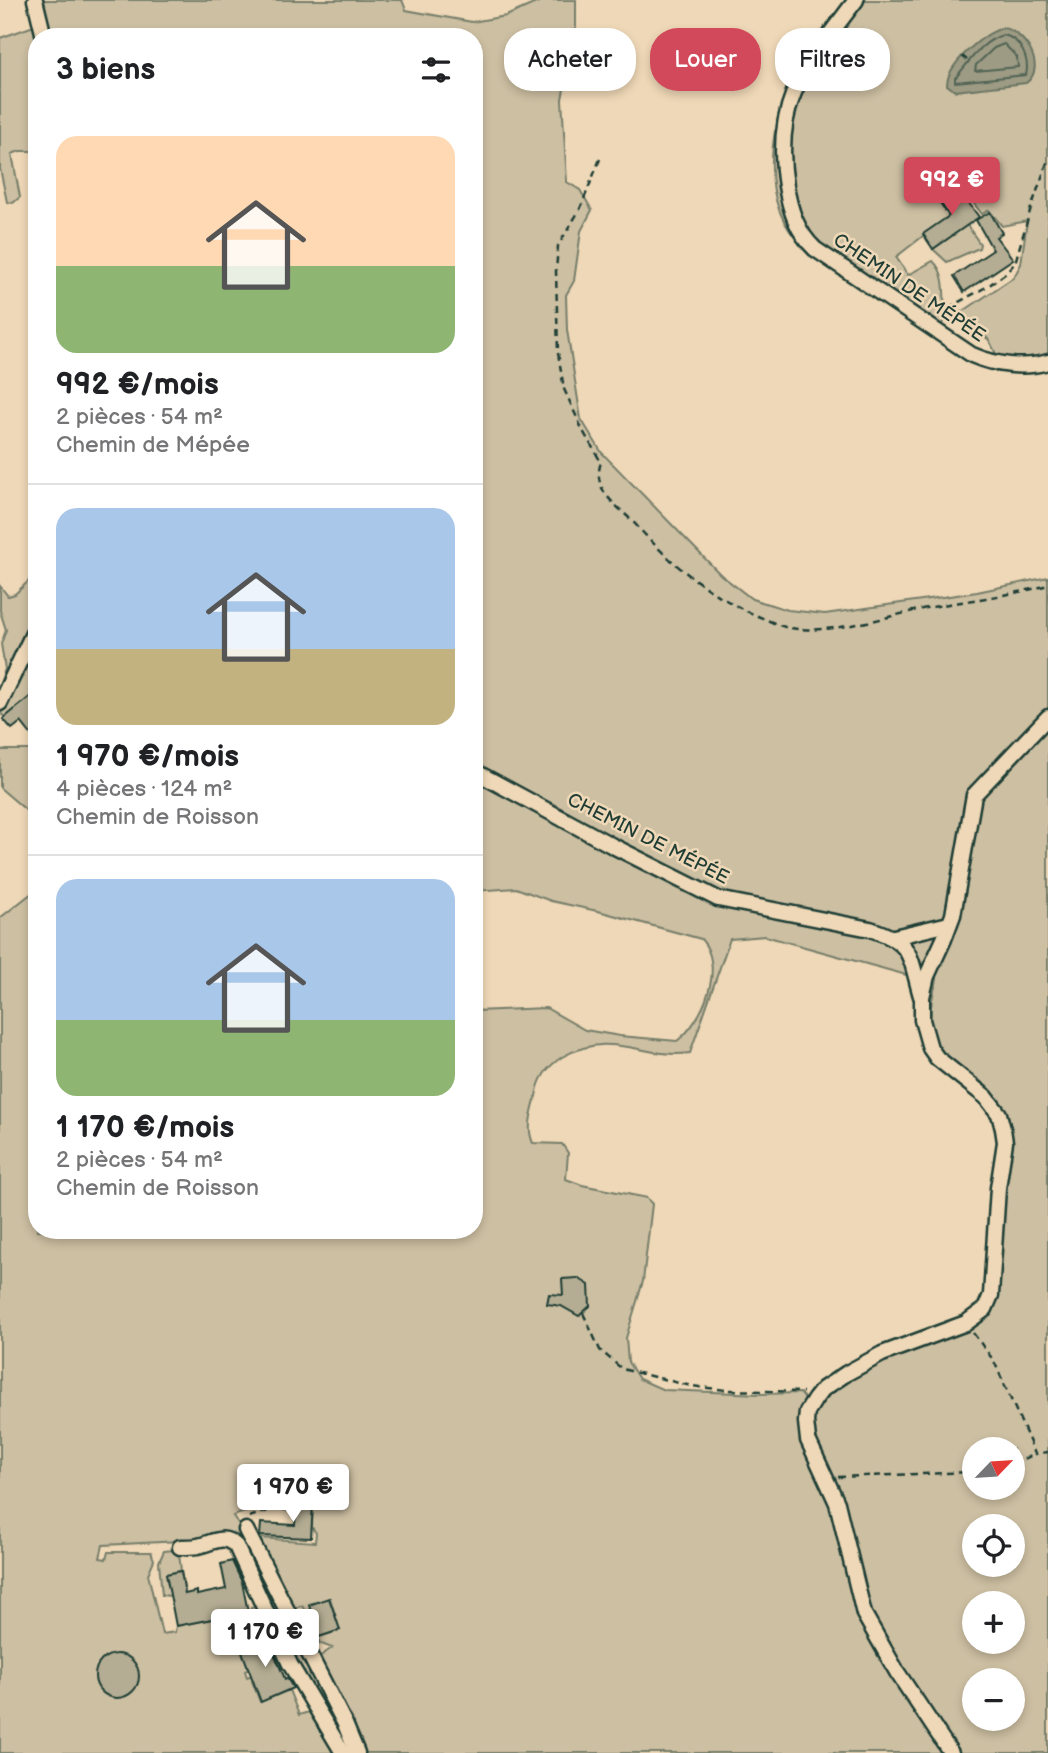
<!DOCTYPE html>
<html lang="fr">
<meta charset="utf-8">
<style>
:root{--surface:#fff;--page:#f2f2f2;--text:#202124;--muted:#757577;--line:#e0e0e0;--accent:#d1495b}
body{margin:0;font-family:"Balsamiq Sans",sans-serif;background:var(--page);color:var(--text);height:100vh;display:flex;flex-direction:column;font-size:26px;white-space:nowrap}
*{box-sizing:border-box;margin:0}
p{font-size:23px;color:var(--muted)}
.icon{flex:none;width:38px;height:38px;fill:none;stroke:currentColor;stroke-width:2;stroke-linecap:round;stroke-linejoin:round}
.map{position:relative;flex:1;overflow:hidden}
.drawer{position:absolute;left:28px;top:28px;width:455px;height:1211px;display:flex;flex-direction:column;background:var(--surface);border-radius:28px;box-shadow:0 4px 10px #0003}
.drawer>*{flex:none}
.hud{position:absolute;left:504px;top:28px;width:438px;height:63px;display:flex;gap:14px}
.needle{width:46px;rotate:65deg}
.controls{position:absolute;left:962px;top:1437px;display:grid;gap:14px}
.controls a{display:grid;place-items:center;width:63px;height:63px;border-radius:50%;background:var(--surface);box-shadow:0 4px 10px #0003;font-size:35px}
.price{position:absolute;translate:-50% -60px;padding:0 16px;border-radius:7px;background:#fff;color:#222;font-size:23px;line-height:46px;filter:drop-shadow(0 2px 4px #0008)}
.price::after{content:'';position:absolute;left:50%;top:42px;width:21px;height:16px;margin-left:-10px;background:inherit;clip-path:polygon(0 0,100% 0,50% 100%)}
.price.selected{background:var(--accent);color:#fff}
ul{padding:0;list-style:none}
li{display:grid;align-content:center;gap:14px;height:371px;padding:0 28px}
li+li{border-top:2px solid var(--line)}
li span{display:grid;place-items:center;height:217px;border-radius:21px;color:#555}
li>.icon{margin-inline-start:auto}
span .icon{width:126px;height:126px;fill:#fffc;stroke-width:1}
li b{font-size:30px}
h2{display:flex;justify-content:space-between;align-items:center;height:84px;padding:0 28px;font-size:30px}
.chip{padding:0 24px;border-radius:28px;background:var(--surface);box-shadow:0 4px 10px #0003;font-size:24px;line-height:63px}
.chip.selected{background:var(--accent);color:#fff}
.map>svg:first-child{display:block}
</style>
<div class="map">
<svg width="1048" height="1753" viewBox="0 0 1048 1753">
<rect width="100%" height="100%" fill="#efd8b7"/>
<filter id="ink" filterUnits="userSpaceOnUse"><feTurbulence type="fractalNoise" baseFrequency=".0143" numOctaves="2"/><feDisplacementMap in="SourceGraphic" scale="14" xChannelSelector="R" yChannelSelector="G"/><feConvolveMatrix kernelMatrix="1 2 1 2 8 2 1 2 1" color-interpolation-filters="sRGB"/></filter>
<g filter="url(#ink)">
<g fill="#cdbfa2" stroke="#767e6b" stroke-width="2" fill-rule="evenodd">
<path d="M 41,0 L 402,0 L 406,10 L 472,22 L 506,16 L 543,0 L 576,0 L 576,30 L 562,99 L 567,182 L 580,190 L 592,210 L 581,231 L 574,281 L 566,295 L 567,330 L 581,419 L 602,453 L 721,575 L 752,599 L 788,610 L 825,614 L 977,592 L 1048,577 L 1048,1753 L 362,1753 L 316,1659 L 332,1648 L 319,1643 L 319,1637 L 340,1630 L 330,1598 L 309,1604 L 311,1611 L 306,1612 L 302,1606 L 293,1608 L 258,1538 L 315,1542 L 316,1533 L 312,1527 L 313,1499 L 297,1494 L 233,1516 L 249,1539 L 353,1749 L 346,1753 L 299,1670 L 272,1615 L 254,1617 L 251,1608 L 266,1601 L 241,1542 L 235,1535 L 227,1532 L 181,1541 L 103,1545 L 100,1558 L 106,1559 L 108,1552 L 151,1552 L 154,1560 L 148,1574 L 162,1634 L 175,1632 L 176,1626 L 231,1615 L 232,1620 L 240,1621 L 245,1627 L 256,1629 L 259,1638 L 240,1646 L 249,1669 L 245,1671 L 247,1677 L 256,1674 L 273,1660 L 281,1668 L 252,1681 L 260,1702 L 289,1690 L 299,1715 L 312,1711 L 339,1753 L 0,1753 L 0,918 L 37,889 L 37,1230 L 474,1230 L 474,1011 L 546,1008 L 585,1030 L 620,1036 L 677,1041 C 703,1022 726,966 701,939 L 602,912 L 551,901 L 516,888 L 474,891 L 474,37 L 37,37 L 37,151 L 20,151 L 12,154 L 20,197 L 13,203 L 7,202 L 0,169 L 0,38 L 34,26 ZM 765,936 L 910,976 L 934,975 L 937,980 C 927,1012 925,1040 952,1064 C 961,1071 972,1074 980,1081 C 990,1089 997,1099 1003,1111 L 992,1310 L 981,1323 L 963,1332 L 915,1346 L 872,1363 L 808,1403 L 800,1393 L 760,1394 L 664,1390 L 639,1379 L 628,1362 L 626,1338 L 643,1281 L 652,1204 L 647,1198 L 582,1185 L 566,1179 L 568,1153 L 562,1144 L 533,1143 C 526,1128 532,1112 536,1096 C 539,1078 547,1067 562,1057 C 612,1028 644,1060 690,1053 L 730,939 ZM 975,1449 L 1013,1449 L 1013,1488 L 975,1488 ZM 975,1526 L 1013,1526 L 1013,1564 L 975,1564 ZM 975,1603 L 1013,1603 L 1013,1642 L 975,1642 ZM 975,1680 L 1013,1680 L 1013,1718 L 975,1718 Z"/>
<path d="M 862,0 L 1048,0 L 1048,356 L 1035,359 L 998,358 L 989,340 L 959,314 L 1014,277 L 1021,264 L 1027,221 L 1002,226 L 989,210 L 982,214 L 972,201 L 968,203 L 953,182 L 945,188 L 949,194 L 939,201 L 949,216 L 896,257 L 908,275 L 933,261 C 948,275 943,299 945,320 L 941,325 L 813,240 L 807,234 L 802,245 C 771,215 768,172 775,131 L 788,132 L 803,81 Z"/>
<path d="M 967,225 L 980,244 L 979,248 L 947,262 L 933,249 Z"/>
<path d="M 37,573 L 37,617 L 0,695 L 0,683 L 5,669 L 1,644 L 6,630 L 0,611 L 0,586 L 8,596 L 15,594 Z"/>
<path d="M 37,636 L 37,703 L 31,697 L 6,717 L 2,715 L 0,710 Z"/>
<path d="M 0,750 L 37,750 L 37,812 L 27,811 L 0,788 Z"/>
<path d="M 174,1550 L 179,1554 L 181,1571 L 166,1574 L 171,1596 L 162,1595 L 159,1562 L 164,1551 Z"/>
</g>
<path fill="#9d9b83" stroke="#6b7563" stroke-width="2" d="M 1003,28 C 1024,31 1048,67 1026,83 L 955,91 L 947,85 C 947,64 984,33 1003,28 Z"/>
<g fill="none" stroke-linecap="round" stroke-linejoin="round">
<g stroke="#516354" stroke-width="2">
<path d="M 1003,35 C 1020,38 1030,59 1026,75 L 955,82 L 955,78 C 969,63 981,41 1003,35 Z"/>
<path d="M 1004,44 L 1017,57 L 1018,67 L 975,71 L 976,65 L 994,48 Z"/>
</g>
</g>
<g fill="#b4ad93" stroke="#1f3d34" stroke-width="2">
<path d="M 953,182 L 979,217 L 933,249 L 923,234 L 949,216 L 939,201 L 949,194 L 944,188 Z"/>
<path d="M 990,212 L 1002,233 L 996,237 L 1013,259 L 964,292 L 954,276 L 993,250 L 976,220 Z"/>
<path d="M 31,696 L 37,703 L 37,742 L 21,722 L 12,729 L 3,719 Z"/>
<path d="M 578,1278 L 589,1285 L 590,1306 L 579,1316 L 561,1306 L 547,1304 L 549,1294 L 563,1295 L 562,1279 Z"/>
<path d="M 297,1501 L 313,1502 L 311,1538 L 260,1536 L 261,1523 L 295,1525 Z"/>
<path d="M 232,1561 L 242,1582 L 248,1612 L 176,1626 L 166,1574 L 181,1571 L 185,1594 L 197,1591 L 197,1595 L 226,1589 L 221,1564 Z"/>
<path d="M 329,1598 L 340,1630 L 319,1637 L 309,1605 Z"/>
<path d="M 266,1635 L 285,1679 L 287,1678 L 293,1688 L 261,1702 L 240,1646 Z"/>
<circle cx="117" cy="1676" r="22"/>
</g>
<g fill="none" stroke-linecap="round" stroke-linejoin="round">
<defs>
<g id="street">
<path d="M 35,0 L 44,37"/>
<path d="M 856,0 C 807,65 772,99 786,186 C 790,210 797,232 815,249 L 972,355 C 995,365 1024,369 1048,362"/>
<path d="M 0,703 L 37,625"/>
<path d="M 474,771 L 611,845 L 718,899 L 870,929 C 914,943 909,955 921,996"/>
<path d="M 894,937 L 949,924"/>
<path d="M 246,1530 L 345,1724 L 357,1753"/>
<path d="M 180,1547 C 186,1547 192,1547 198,1546 C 213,1543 223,1533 236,1546 L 290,1664 L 343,1753"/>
<path d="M 951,1753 L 897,1672 L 864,1614 L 837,1503 L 808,1440 L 806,1422 L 807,1412 L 815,1399 L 823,1389 L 847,1373 L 882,1354 L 966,1323 L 985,1309 L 991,1295 L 998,1188 L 1005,1142 L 1003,1129 L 999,1114 L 986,1097 L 937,1058 L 930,1048 L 922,1020 L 922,997 L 927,976 L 944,939 L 953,915 L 974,795 L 1048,717"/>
</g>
</defs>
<use href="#street" stroke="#1f3d34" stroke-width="19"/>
<g stroke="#1f3d34" stroke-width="2.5" stroke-dasharray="7 5" stroke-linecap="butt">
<path d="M 962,56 L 967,60"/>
<path d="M 600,159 L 580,209 L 558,246 L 556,271 L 558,353 L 564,389 L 583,431 L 601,462 C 591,492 618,505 637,526 C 672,565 712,597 760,617 C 768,620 777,625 785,627 C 827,636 881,618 922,609 C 965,600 1005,597 1048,585"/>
<path d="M 948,308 L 988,286 L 1005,274 L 1015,263 L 1030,211 L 1048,160"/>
<path d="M 583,1313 L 600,1350 L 622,1369 L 691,1386 L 726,1390 L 803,1392"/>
<path d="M 973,1333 L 994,1361 L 1035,1454 L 1048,1452"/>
<path d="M 1013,1464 L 1035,1454"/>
<path d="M 838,1477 L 975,1472"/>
<path d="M 249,1517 L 277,1508 L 291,1511"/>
</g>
<use href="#street" stroke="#efd8b7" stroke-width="14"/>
</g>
</g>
<g text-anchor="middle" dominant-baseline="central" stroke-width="5" stroke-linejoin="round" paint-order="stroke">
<g font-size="19" fill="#1f3d34" stroke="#efd8b7">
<text transform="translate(909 288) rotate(34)">CHEMIN DE MÉPÉE</text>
<text transform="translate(648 839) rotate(27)">CHEMIN DE MÉPÉE</text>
</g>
</g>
</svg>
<div class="controls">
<a><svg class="needle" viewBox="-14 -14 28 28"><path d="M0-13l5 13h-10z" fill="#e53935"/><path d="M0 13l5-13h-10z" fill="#757577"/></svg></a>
<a><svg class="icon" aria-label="locate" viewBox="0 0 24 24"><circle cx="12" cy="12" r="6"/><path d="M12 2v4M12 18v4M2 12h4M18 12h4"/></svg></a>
<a>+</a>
<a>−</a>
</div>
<b class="price selected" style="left:952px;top:217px">992 €</b>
<b class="price" style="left:293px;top:1524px">1 970 €</b>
<b class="price" style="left:265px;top:1669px">1 170 €</b>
<div class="hud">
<a class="chip">Acheter</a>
<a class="chip selected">Louer</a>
<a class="chip">Filtres</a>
</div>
<section class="drawer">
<h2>3 biens<svg class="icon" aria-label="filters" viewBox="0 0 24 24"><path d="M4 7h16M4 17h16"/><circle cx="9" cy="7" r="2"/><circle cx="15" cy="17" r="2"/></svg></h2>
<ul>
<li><span style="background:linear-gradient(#ffd9b3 60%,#8fb573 0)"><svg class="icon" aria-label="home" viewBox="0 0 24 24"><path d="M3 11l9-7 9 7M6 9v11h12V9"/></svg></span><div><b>992 €/mois</b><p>2 pièces · 54 m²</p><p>Chemin de Mépée</p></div></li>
<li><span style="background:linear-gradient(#a9c7e8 65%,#c2b280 0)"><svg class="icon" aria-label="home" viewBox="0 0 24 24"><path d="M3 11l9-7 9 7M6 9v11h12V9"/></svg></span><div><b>1 970 €/mois</b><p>4 pièces · 124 m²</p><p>Chemin de Roisson</p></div></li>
<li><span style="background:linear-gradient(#a9c7e8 65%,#8fb573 0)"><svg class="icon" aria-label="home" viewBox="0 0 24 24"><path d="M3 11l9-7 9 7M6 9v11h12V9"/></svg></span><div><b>1 170 €/mois</b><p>2 pièces · 54 m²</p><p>Chemin de Roisson</p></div></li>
</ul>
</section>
</div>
